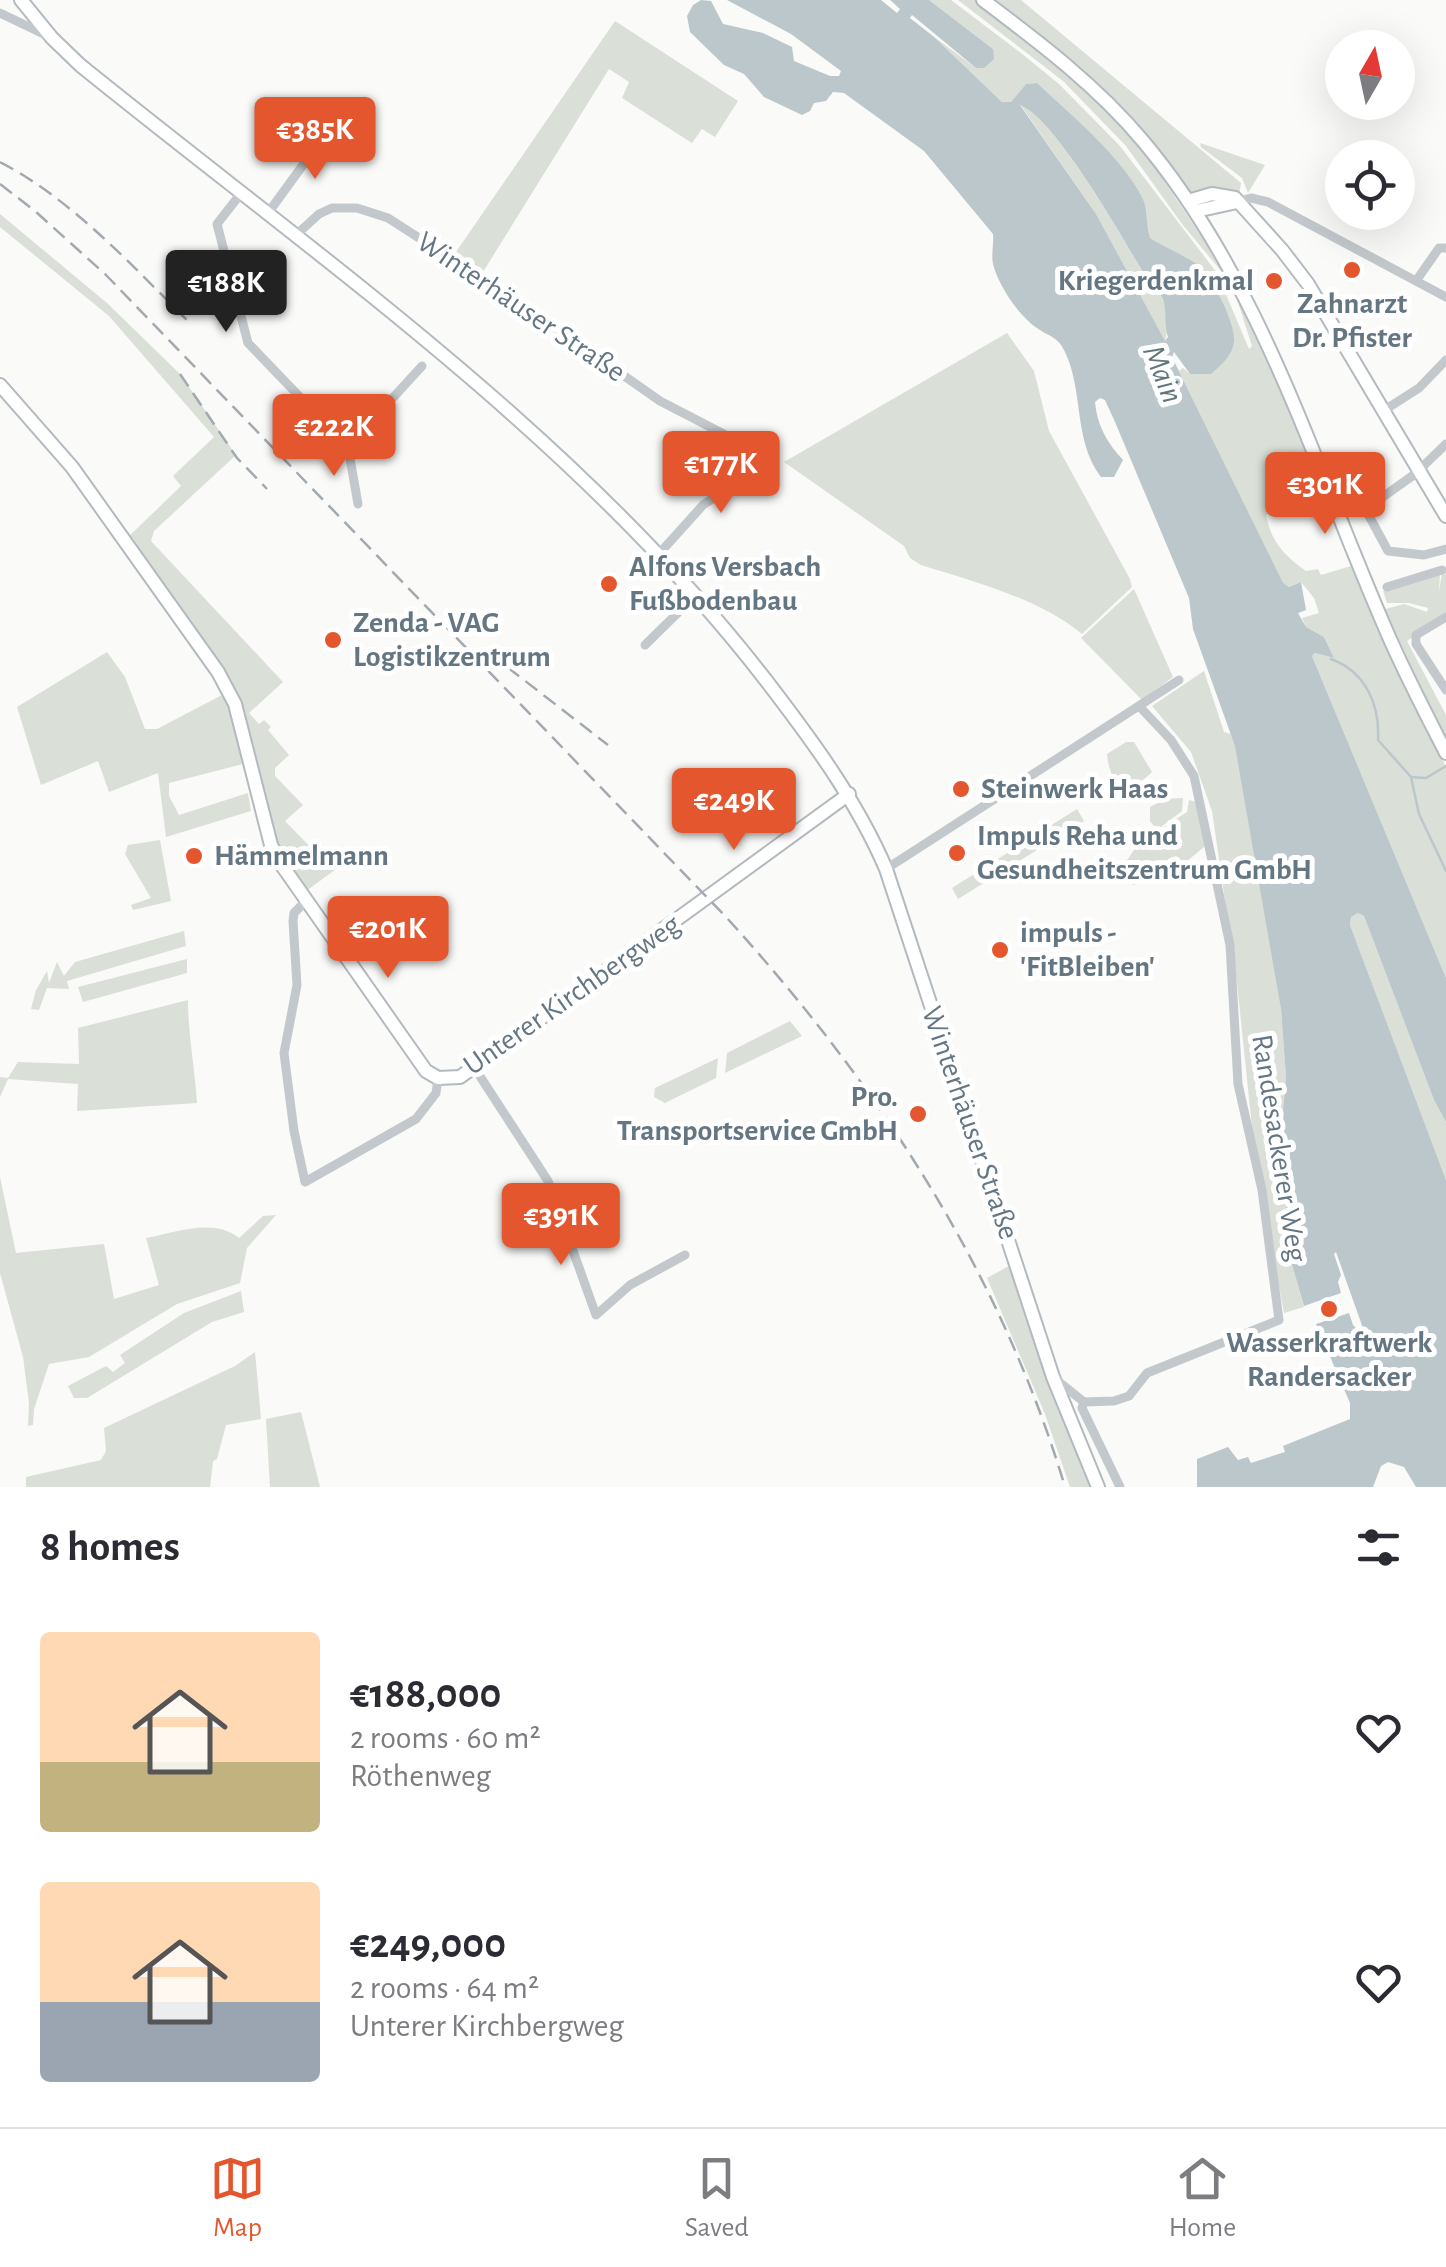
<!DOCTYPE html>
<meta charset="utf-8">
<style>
:root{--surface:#fff;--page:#f2f2f3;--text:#2b2b33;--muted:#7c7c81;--line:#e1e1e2;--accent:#e4572e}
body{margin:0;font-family:"Alegreya Sans",sans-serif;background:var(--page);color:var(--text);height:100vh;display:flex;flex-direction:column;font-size:38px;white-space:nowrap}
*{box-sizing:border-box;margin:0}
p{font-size:32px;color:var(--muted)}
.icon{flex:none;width:55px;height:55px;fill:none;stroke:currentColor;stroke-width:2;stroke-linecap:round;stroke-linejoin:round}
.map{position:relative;height:1487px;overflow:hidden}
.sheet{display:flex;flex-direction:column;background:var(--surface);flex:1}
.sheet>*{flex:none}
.needle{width:65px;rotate:9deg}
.controls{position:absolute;left:1325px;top:30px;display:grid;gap:20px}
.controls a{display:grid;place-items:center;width:90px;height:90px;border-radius:50%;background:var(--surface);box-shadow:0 10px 40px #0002;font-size:50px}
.price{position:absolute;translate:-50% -85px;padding:0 22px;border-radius:10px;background:var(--accent);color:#fff;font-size:32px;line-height:65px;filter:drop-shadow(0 2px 5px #0008)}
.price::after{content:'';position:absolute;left:50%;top:60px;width:30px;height:22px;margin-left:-15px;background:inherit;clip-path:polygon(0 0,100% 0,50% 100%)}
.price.current{background:#222;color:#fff}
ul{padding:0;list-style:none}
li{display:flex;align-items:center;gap:30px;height:250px;padding:0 40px}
li span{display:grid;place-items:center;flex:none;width:280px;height:200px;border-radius:10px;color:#555}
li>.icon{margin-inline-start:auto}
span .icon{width:120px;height:120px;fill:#fffc;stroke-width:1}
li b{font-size:42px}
h2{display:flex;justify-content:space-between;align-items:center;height:120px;padding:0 40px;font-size:42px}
.tabs{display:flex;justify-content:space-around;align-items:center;height:140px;border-top:2px solid var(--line);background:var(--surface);font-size:28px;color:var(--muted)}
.tabs a{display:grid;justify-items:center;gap:5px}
.tabs .current{color:var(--accent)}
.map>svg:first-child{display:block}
</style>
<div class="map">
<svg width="1446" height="1487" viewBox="0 0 1446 1487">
<rect width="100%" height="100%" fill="#fafaf8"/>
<g fill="#dadfd7">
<path d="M 929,0 L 951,0 L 1021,53 L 1059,84 L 1120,146 L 1217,273 L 1249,349 L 1252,346 L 1235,293 L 1226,277 L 1182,224 L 1126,146 L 1063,81 L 958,0 L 976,0 L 1046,54 L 1110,112 L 1158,172 L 1236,288 L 1305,444 L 1315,475 L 1324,489 L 1312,493 L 1313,500 L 1310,501 L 1307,497 L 1301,506 L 1298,500 L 1266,515 C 1271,541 1283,555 1306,571 L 1318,569 L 1321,575 L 1351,566 L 1354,573 L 1357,573 L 1371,613 L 1404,604 L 1427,612 L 1428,608 L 1409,603 L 1387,603 L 1383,591 L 1440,574 L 1439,591 L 1442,574 L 1446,573 L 1446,615 L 1407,641 L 1446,715 L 1446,740 L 1393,627 L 1381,632 L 1446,767 L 1446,978 L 1312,656 L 1315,653 L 1334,658 L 1324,637 L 1306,627 L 1302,618 L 1319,613 L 1314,598 L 1301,582 L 1289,587 L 1283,584 L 1179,371 L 1183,368 L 1190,374 L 1189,260 L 1150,238 C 1146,225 1148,210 1143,199 C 1122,158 1070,115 1037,83 L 1026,84 L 1011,102 L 1002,102 L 933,36 L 976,68 L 993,49 Z"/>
<path d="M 988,0 L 1021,0 L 1241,183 L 1239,195 L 1190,195 L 1159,153 Z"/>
<path d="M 615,21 L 738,101 L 715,137 L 702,129 L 692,143 L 622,98 L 629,82 L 609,69 L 483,272 L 456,252 Z"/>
<path d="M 1020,104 C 1056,120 1129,248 1151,286 C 1170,298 1169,325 1165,342 L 1096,214 Z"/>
<path d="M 1200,143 L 1265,165 L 1248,193 L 1242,178 L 1201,147 Z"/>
<path d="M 0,214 L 107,303 L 180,374 L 236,455 L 154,531 L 151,541 L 283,682 L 249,713 L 259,724 L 264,720 L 271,727 L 268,730 L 289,755 L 275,768 L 275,776 L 303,805 L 285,821 L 323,860 L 330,854 L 339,867 L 302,894 L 281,864 L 235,704 L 125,540 L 181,486 L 173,476 L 214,437 L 109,316 L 0,227 Z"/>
<path d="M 1007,333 L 1034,371 L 1049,431 L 1130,579 L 1132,587 L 1082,634 C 1038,598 975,582 921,565 L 910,558 L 904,546 L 784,462 Z"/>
<path d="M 1134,589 L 1173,677 L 1142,700 L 1081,638 Z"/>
<path d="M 107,652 L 125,677 L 145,729 L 157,729 L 222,695 L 229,708 L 243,764 L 169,783 L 169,796 L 179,815 L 248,793 L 251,811 L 166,837 L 158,773 L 109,792 L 98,761 L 41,785 L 17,707 Z"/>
<path d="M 1204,671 L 1224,732 L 1241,737 L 1281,1009 L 1286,1077 L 1295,1137 L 1288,1249 L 1304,1307 L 1284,1313 L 1256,1165 L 1237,983 L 1212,811 L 1191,752 L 1152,706 Z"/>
<path d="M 1126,742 L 1134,742 L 1152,772 C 1127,797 1110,787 1107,754 Z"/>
<path d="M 1183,798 L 1182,811 L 1157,830 L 1150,821 L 1150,807 L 1166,799 Z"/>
<path d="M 1189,800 L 1196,802 L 1205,846 L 1160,884 L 1151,879 L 1133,885 L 1116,867 L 1128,859 L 1138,844 L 1187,812 Z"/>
<path d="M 1077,809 L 1084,821 L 958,899 L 952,888 Z"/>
<path d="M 160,840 L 171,901 L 133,910 L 131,905 L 151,898 L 125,854 L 128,845 Z"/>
<path d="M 1358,913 L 1364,916 L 1434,1100 L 1446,1122 L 1446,1180 L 1350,925 L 1351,917 Z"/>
<path d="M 184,931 L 186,946 L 67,981 L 69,989 L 47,988 L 39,1010 L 31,1009 L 36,990 L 47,971 L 49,983 L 57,962 L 64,976 L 75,962 Z"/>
<path d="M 187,959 L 187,973 L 83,1002 L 78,987 Z"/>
<path d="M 188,1000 C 188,1035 195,1069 197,1103 L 77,1111 L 78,1084 L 8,1079 L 0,1097 L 0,1077 L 8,1078 L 18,1062 L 79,1064 L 78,1028 Z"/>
<path d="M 790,1021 L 802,1036 L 725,1073 L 727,1053 Z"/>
<path d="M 718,1058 L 716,1078 L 665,1103 L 654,1097 L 655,1088 Z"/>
<path d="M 0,1177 L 16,1253 L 104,1244 L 114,1299 L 159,1285 L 146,1238 C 175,1233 213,1217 239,1238 L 263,1216 L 276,1215 L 247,1248 L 240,1283 L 177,1304 L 89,1357 L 49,1364 L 34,1409 L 33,1425 L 28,1426 L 29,1403 L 23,1357 L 0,1273 Z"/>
<path d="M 1009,1266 L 1040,1357 L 1091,1487 L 1070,1487 L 1045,1414 L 987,1278 Z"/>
<path d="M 241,1291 L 244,1312 L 212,1322 L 87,1398 L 74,1398 L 68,1386 L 106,1366 L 113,1372 L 125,1363 L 120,1355 L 184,1313 Z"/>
<path d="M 255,1352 L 261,1419 L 226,1425 L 217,1459 L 213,1461 L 210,1487 L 26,1487 L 26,1477 L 101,1460 L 106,1451 L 104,1428 L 235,1366 Z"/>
<path d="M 301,1412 L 320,1487 L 270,1487 L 266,1419 Z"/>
</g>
<path fill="#bbc7cb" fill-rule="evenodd" d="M 701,0 L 711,1 L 723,24 L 763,33 L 792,47 L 794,61 L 830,76 L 839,76 L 841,71 L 791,34 L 727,0 L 881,0 L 897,13 L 900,9 L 890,0 L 929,0 L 993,49 L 994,59 L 984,68 L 976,68 L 912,15 L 910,18 L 933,36 L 1002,102 L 1011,102 L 1026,84 L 1037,83 C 1070,114 1123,158 1143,199 C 1148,210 1146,225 1150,238 C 1165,247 1183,255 1198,265 C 1212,276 1236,324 1234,342 C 1232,356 1221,365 1211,374 L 1190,374 L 1174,352 L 1172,357 L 1283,583 L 1289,587 L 1301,582 L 1306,610 L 1298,613 L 1306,627 L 1324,637 L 1334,658 L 1315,653 L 1312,656 L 1446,978 L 1446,1122 L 1434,1100 L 1364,916 L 1358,913 L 1351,917 L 1350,925 L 1446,1180 L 1446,1487 L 1416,1487 L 1404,1467 L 1388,1462 L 1381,1466 L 1373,1487 L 1197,1487 L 1197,1459 L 1228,1447 L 1238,1460 L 1248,1457 L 1251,1463 L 1285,1452 L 1283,1446 L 1350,1419 L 1350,1403 L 1316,1324 L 1349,1313 L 1353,1325 L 1361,1333 L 1364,1331 L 1336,1252 L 1334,1254 L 1341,1275 L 1338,1282 L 1341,1293 L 1304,1306 L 1289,1254 L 1287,1222 L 1282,1127 L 1286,1077 L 1281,1009 L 1235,746 L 1193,629 L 1189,598 L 1115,422 L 1105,400 L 1100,398 L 1095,402 C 1097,425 1107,443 1123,460 L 1114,477 L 1101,477 C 1073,440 1084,392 1065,352 C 1058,336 1049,337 1037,328 C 1019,316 998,285 993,264 C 991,255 994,244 993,234 L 924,151 L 844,93 L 833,92 L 826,101 L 814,103 L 810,111 L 802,115 L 764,97 L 744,74 L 724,65 L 690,32 L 687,16 L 693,5 ZM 1020,105 C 1055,117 1130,250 1151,286 C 1172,299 1162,318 1168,337 L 1165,341 L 1096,214 Z"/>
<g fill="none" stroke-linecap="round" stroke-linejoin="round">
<g stroke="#bbc7cb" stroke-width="2.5">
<path d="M 1331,659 C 1366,672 1380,705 1378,740 L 1411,777 L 1419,814 L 1446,871"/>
<path d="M 1411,777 L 1426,778 L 1446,766"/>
</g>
<defs>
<g id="secondary">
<path d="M 21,0 L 52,38 L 80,65 C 317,257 576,435 765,679 C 811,739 856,799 886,869 L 1053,1377 L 1098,1487"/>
<path d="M 983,0 C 1040,43 1097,86 1143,141 C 1262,283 1313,463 1386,630 C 1404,672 1425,712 1446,753"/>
<path d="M 1188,201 L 1212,194 L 1235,198 L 1282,250 L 1308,284 L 1446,516"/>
<path d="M 1196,211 L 1237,202"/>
<path d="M 0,385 L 72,467 L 218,672 L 235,704 L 271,845 L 281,864 L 426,1071 L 438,1078 L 460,1077 L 849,794"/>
</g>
</defs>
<use href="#secondary" stroke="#b3babf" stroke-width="16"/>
<g stroke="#c3c8cc" stroke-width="9">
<path d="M 0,13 L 50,37"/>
<path d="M 242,192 L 217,224 L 248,343 L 348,447 L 358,504"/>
<path d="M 1239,201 L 1251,198 L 1268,202 L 1446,297"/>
<path d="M 268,213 L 330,128"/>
<path d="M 296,235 L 319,214 L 332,208 L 357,208 L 388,218 L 523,305 L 660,401 L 772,459 L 703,505 L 658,555"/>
<path d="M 1416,281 L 1439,248 L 1446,248"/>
<path d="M 1383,411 L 1419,388 L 1446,360"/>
<path d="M 348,447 L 422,366"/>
<path d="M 1354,488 L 1388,551 L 1424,555 L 1446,549"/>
<path d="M 1366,509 L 1415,474 L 1446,444"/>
<path d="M 1387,587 L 1442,570"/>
<path d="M 1446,617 L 1416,635 L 1416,644 L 1446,690"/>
<path d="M 645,645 L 697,594"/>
<path d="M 886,869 L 1179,680"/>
<path d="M 307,900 L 294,913 L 293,921 L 297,985 L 284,1053 L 294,1131 L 305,1182 L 416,1119 L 436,1093 L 438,1078"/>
<path d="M 474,1067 L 548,1181 L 596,1315 L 630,1285 L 685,1255"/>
<path d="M 1054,1378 L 1084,1402 L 1114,1401 L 1129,1396 L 1147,1373 L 1279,1320 L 1262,1190 L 1238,1084 L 1230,945 L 1194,776 L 1171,740 L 1139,706"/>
<path d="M 1084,1402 L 1082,1408 L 1120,1487"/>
</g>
<use href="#secondary" stroke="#fff" stroke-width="12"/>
<g stroke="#a2aab0" stroke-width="2.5" stroke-dasharray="15 8" stroke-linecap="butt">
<path d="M 0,162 C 73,200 132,266 190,323"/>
<path d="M 0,184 L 35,211 L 106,275 L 726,917 C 877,1083 1000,1270 1065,1487"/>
<path d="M 180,374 L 237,458 L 267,489"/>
<path d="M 489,653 L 608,745"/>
</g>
</g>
<g fill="#e4572e" stroke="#fff" stroke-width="4">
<circle cx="1352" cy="270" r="10"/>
<circle cx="1274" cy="281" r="10"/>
<circle cx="609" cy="584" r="10"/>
<circle cx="333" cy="640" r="10"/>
<circle cx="961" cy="789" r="10"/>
<circle cx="957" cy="853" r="10"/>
<circle cx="194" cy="856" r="10"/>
<circle cx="1000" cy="950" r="10"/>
<circle cx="918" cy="1114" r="10"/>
<circle cx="1329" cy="1309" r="10"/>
</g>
<g text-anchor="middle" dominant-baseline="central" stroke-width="10" stroke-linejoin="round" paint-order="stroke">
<g font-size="30" font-weight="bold" fill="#657683" stroke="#fff" text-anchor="start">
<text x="1254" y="281" text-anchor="end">Kriegerdenkmal</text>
<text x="1352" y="304" text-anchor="middle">Zahnarzt<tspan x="1352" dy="34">Dr. Pfister</tspan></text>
<text x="629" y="567">Alfons Versbach<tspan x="629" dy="34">Fußbodenbau</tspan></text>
<text x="353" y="623">Zenda - VAG<tspan x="353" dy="34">Logistikzentrum</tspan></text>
<text x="981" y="789">Steinwerk Haas</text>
<text x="977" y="836">Impuls Reha und<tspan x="977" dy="34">Gesundheitszentrum GmbH</tspan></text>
<text x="214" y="856">Hämmelmann</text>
<text x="1020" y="933">impuls -<tspan x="1020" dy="34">'FitBleiben'</tspan></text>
<text x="898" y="1097" text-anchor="end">Pro.<tspan x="898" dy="34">Transportservice GmbH</tspan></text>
<text x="1329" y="1343" text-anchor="middle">Wasserkraftwerk<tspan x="1329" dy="34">Randersacker</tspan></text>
</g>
<g font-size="30" fill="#657683" stroke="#fff">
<text transform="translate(521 307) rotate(34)">Winterhäuser Straße</text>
<text transform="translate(572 995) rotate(-35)">Unterer Kirchbergweg</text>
<text transform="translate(970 1123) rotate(71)">Winterhäuser Straße</text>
<text transform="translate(1279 1148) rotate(81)">Randesackerer Weg</text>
</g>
<g font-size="32" font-style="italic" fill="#60757c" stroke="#fff">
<text transform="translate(1163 374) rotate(68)">Main</text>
</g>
</g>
</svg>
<div class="controls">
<a><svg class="needle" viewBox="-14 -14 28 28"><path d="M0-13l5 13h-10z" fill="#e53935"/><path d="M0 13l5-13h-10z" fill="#7c7c81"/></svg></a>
<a><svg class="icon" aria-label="locate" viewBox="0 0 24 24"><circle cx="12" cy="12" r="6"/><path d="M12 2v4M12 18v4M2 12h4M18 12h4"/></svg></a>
</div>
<b class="price" style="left:315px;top:182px">€385K</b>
<b class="price current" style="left:226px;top:335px">€188K</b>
<b class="price" style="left:334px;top:479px">€222K</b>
<b class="price" style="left:721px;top:516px">€177K</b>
<b class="price" style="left:1325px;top:537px">€301K</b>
<b class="price" style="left:734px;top:853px">€249K</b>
<b class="price" style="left:388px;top:981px">€201K</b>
<b class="price" style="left:561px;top:1268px">€391K</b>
</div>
<section class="sheet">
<h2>8 homes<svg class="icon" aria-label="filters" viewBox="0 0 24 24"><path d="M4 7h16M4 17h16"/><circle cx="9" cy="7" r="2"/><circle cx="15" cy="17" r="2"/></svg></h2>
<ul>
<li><span style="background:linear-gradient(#ffd9b3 65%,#c2b280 0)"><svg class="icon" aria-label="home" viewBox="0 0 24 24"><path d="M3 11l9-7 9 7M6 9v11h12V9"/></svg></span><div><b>€188,000</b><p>2 rooms · 60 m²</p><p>Röthenweg</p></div><svg class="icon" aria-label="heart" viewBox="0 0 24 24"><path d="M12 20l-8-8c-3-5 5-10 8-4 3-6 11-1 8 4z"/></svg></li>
<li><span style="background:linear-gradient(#ffd9b3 60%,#9aa5b1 0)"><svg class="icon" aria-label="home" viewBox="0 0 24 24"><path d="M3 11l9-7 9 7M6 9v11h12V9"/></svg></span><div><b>€249,000</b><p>2 rooms · 64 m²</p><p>Unterer Kirchbergweg</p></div><svg class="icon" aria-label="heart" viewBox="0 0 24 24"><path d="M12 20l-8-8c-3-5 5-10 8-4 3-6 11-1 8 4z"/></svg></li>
</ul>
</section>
<nav class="tabs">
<a class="current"><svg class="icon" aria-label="map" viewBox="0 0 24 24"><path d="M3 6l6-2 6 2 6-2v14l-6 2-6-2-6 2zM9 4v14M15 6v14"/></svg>Map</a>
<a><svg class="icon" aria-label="saved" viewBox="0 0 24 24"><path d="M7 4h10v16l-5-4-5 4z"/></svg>Saved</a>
<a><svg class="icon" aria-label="home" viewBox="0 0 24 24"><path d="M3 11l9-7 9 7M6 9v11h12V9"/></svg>Home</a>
</nav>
